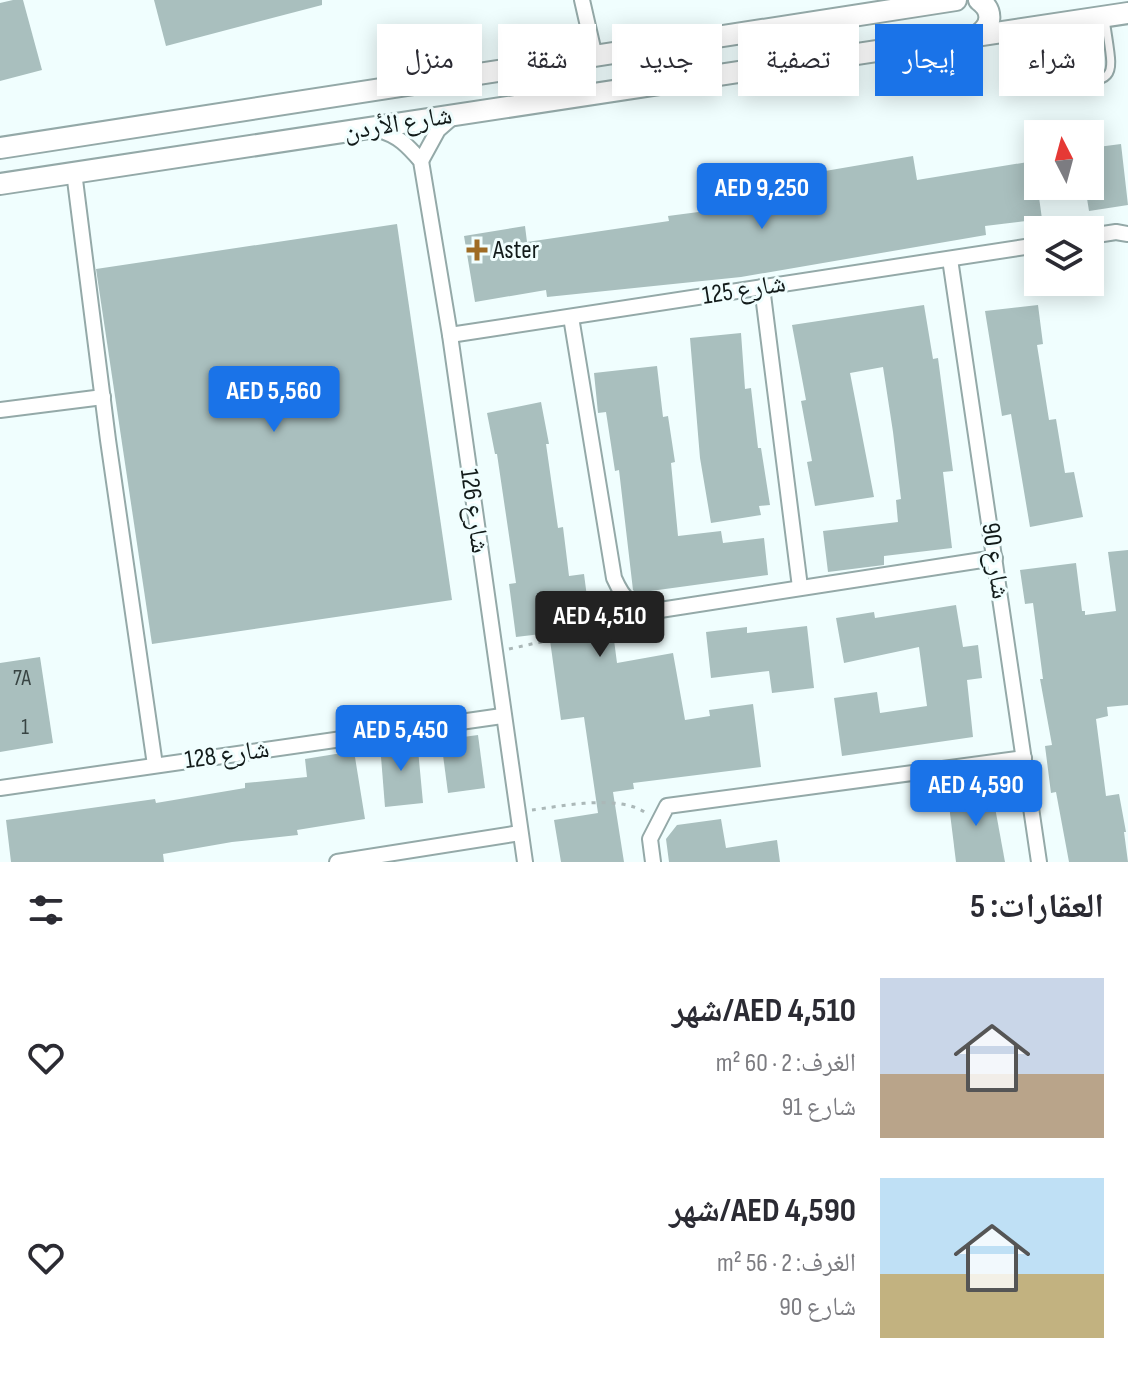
<!DOCTYPE html>
<html lang="ar">
<meta charset="utf-8">
<style>
:root{--surface:#fff;--page:#f2f2f3;--text:#2b2b33;--muted:#7c7c81;--accent:#1a73e8}
body{margin:0;font-family:"Sofia Sans Condensed","Noto Naskh Arabic",sans-serif;background:var(--page);color:var(--text);direction:rtl;height:100vh;display:flex;flex-direction:column;font-size:30px;white-space:nowrap}
*{box-sizing:border-box;margin:0}
p{font-size:26px;color:var(--muted)}
.icon{flex:none;width:44px;height:44px;fill:none;stroke:currentColor;stroke-width:2;stroke-linecap:round;stroke-linejoin:round}
.map{position:relative;height:862px;overflow:hidden;direction:ltr}
.sheet{display:flex;flex-direction:column;background:var(--surface);flex:1}
.sheet>*{flex:none}
.banner{position:absolute;left:24px;top:24px;width:1080px;height:72px;direction:rtl;display:flex;gap:16px}
.needle{width:52px;rotate:354deg}
.fabs{position:absolute;left:1024px;top:120px;display:grid;gap:16px}
.fabs a{display:grid;place-items:center;width:80px;height:80px;border-radius:0px;background:var(--surface);box-shadow:0 4px 20px #0003;font-size:40px}
.price{position:absolute;translate:-50% -68px;padding:0 18px;border-radius:8px;background:var(--accent);color:#fff;font-size:26px;line-height:52px;filter:drop-shadow(0 2px 4px #0008)}
.price::after{content:'';position:absolute;left:50%;top:48px;width:24px;height:18px;margin-left:-12px;background:inherit;clip-path:polygon(0 0,100% 0,50% 100%)}
.price.selected{background:#222;color:#fff}
ul{padding:0;list-style:none}
li{display:flex;align-items:center;gap:24px;height:200px;padding:0 24px}
li span{display:grid;place-items:center;flex:none;width:224px;height:160px;border-radius:0px;color:#555}
li>.icon{margin-inline-start:auto}
span .icon{width:96px;height:96px;fill:#fffc;stroke-width:1}
li b{font-size:34px}
h2{display:flex;justify-content:space-between;align-items:center;height:96px;padding:0 24px;font-size:34px}
.chip{padding:0 28px;border-radius:0px;background:var(--surface);box-shadow:0 4px 20px #0003;font-size:28px;line-height:72px}
.chip.selected{background:var(--accent);color:#fff}
.map>svg:first-child{display:block}
</style>
<div class="map">
<svg width="1128" height="862" viewBox="0 0 1128 862">
<rect width="100%" height="100%" fill="#f0fefe"/>
<g fill="#a9bfbe">
<path d="M 13,0 L 23,0 L 42,70 L 0,81 L 0,3 Z"/>
<path d="M 154,0 L 322,0 L 322,5 L 166,46 Z"/>
<path d="M 1121,144 L 1128,205 L 1089,211 L 1085,186 L 1090,186 L 1090,148 Z"/>
<path d="M 913,156 L 917,180 L 1034,161 L 1042,219 L 985,226 L 986,235 L 741,277 L 547,297 L 546,290 L 475,302 L 464,236 L 525,226 L 527,242 L 669,221 L 668,216 L 729,208 L 726,188 Z"/>
<path d="M 397,224 L 452,600 L 152,644 L 96,269 Z"/>
<path d="M 924,305 L 933,359 L 938,358 L 953,471 L 943,472 L 952,548 L 884,556 L 884,565 L 828,572 L 823,531 L 898,522 L 896,500 L 901,499 L 893,432 L 883,367 L 850,373 L 874,497 L 815,506 L 807,462 L 812,461 L 801,401 L 806,400 L 792,325 Z"/>
<path d="M 1038,305 L 1043,344 L 1037,345 L 1049,420 L 1056,419 L 1065,473 L 1074,472 L 1083,517 L 1030,527 L 1011,414 L 1002,416 L 985,311 Z"/>
<path d="M 741,333 L 745,389 L 751,388 L 758,448 L 761,448 L 770,505 L 759,506 L 761,515 L 711,523 L 700,458 L 690,338 Z"/>
<path d="M 657,366 L 663,417 L 668,416 L 675,462 L 671,463 L 678,536 L 721,531 L 723,543 L 764,538 L 768,575 L 636,593 L 633,590 L 619,470 L 615,471 L 606,412 L 598,413 L 594,373 Z"/>
<path d="M 541,402 L 549,444 L 546,444 L 558,528 L 563,527 L 569,576 L 584,574 L 593,643 L 614,640 L 617,663 L 673,653 L 685,720 L 710,716 L 709,710 L 753,704 L 761,767 L 633,783 L 634,789 L 613,792 L 624,862 L 561,862 L 554,820 L 598,813 L 584,717 L 561,720 L 549,633 L 516,637 L 509,584 L 516,583 L 497,454 L 495,454 L 487,413 Z"/>
<path d="M 1128,550 L 1128,705 L 1107,707 L 1108,716 L 1096,719 L 1106,796 L 1119,794 L 1126,832 L 1124,832 L 1128,862 L 1069,862 L 1056,792 L 1051,793 L 1045,746 L 1052,745 L 1040,679 L 1043,679 L 1033,603 L 1025,604 L 1020,570 L 1076,563 L 1082,611 L 1085,611 L 1085,615 L 1116,611 L 1108,552 Z"/>
<path d="M 956,605 L 963,647 L 978,645 L 982,678 L 967,680 L 973,737 L 842,756 L 834,698 L 877,692 L 880,713 L 927,706 L 919,647 L 844,663 L 836,618 L 874,612 L 875,618 Z"/>
<path d="M 807,626 L 814,688 L 772,693 L 769,671 L 711,678 L 706,632 L 747,627 L 747,633 Z"/>
<path d="M 40,657 L 53,743 L 0,752 L 0,663 Z"/>
<path d="M 478,735 L 485,788 L 448,793 L 441,740 Z"/>
<path d="M 417,739 L 423,803 L 385,807 L 380,744 Z"/>
<path d="M 354,751 L 365,819 L 297,830 L 298,835 L 232,842 L 163,854 L 164,862 L 11,862 L 6,820 L 155,799 L 156,803 L 245,788 L 245,783 L 307,777 L 305,759 Z"/>
<path d="M 992,791 L 1005,862 L 956,862 L 948,797 Z"/>
<path d="M 721,819 L 726,848 L 777,840 L 780,862 L 669,862 L 666,839 L 677,825 Z"/>
</g>
<g fill="none" stroke-linecap="round" stroke-linejoin="round">
<defs>
<path id="service" d="M 1056,87 C 1121,79 1114,82 1105,19"/>
<g id="minor">
<path d="M 582,0 L 595,57"/>
<path d="M 378,130 C 398,135 408,146 421,161 L 450,335 L 525,862"/>
<path d="M 421,161 L 438,130 L 454,116"/>
<path d="M 74,172 L 108,440 L 155,765"/>
<path d="M 1090,236 L 1116,232 L 1128,234"/>
<path d="M 950,259 L 1039,862"/>
<path d="M 762,287 L 800,587"/>
<path d="M 571,317 L 614,578 C 626,605 632,605 660,610 L 995,558"/>
<path d="M 450,335 L 1038,245"/>
<path d="M 0,410 L 103,397"/>
<path d="M 0,788 L 502,716"/>
<path d="M 337,862 L 520,833"/>
<path d="M 653,862 L 650,839 L 667,806 L 1024,758"/>
</g>
<g id="secondary">
<path d="M 978,35 C 993,25 993,10 979,0"/>
<path d="M 0,148 L 956,0"/>
<path d="M 0,184 L 1128,13"/>
</g>
</defs>
<use href="#service" stroke="#94a9a8" stroke-width="11"/>
<use href="#minor" stroke="#94a9a8" stroke-width="18"/>
<use href="#secondary" stroke="#94a9a8" stroke-width="24"/>
<g stroke="#abb8b8" stroke-width="3" stroke-dasharray="4 6" stroke-linecap="butt">
<path d="M 509,649 L 618,625 L 625,615"/>
<path d="M 532,810 C 563,806 619,794 646,813"/>
</g>
<use href="#service" stroke="#fff" stroke-width="7"/>
<use href="#minor" stroke="#fff" stroke-width="14"/>
<use href="#secondary" stroke="#fff" stroke-width="20"/>
</g>
<path fill="#9f6b23" stroke="#f0fefe" stroke-width="3" d="M473 238h8v8h8v8h-8v8h-8v-8h-8v-8h8z"/>
<g text-anchor="middle" dominant-baseline="central" stroke-width="6" stroke-linejoin="round" paint-order="stroke">
<g font-size="22" fill="#384443">
<text x="22" y="678">7A</text>
<text x="25" y="727">1</text>
</g>
<g font-size="26" fill="#121b1a" stroke="#f0fefe">
<text transform="translate(398 124) rotate(-9)">شارع الأردن</text>
<text transform="translate(744 290) rotate(-9)">شارع 125</text>
<text transform="translate(474 511) rotate(82)">شارع 126</text>
<text transform="translate(995 561) rotate(82)">شارع 90</text>
<text transform="translate(227 755) rotate(-8)">شارع 128</text>
</g>
<g font-size="26" fill="#121b1a" stroke="#f0fefe" text-anchor="start">
<text x="493" y="250">Aster</text>
</g>
</g>
</svg>
<div class="fabs">
<a><svg class="needle" viewBox="-14 -14 28 28"><path d="M0-13l5 13h-10z" fill="#e53935"/><path d="M0 13l5-13h-10z" fill="#7c7c81"/></svg></a>
<a><svg class="icon" aria-label="layers" viewBox="0 0 24 24"><path d="M12 4l9 5-9 5-9-5zM3 14l9 5 9-5"/></svg></a>
</div>
<b class="price" style="left:762px;top:231px">AED 9,250</b>
<b class="price" style="left:274px;top:434px">AED 5,560</b>
<b class="price selected" style="left:600px;top:659px">AED 4,510</b>
<b class="price" style="left:401px;top:773px">AED 5,450</b>
<b class="price" style="left:976px;top:828px">AED 4,590</b>
<div class="banner">
<a class="chip">شراء</a>
<a class="chip selected">إيجار</a>
<a class="chip">تصفية</a>
<a class="chip">جديد</a>
<a class="chip">شقة</a>
<a class="chip">منزل</a>
</div>
</div>
<section class="sheet">
<h2>العقارات: 5<svg class="icon" aria-label="filters" viewBox="0 0 24 24"><path d="M4 7h16M4 17h16"/><circle cx="9" cy="7" r="2"/><circle cx="15" cy="17" r="2"/></svg></h2>
<ul>
<li><span style="background:linear-gradient(#c9d6e8 60%,#b9a48a 0)"><svg class="icon" aria-label="home" viewBox="0 0 24 24"><path d="M3 11l9-7 9 7M6 9v11h12V9"/></svg></span><div><b>AED 4,510/شهر</b><p>الغرف: 2 · 60 m²</p><p>شارع 91</p></div><svg class="icon" aria-label="heart" viewBox="0 0 24 24"><path d="M12 20l-8-8c-3-5 5-10 8-4 3-6 11-1 8 4z"/></svg></li>
<li><span style="background:linear-gradient(#bfe0f5 60%,#c2b280 0)"><svg class="icon" aria-label="home" viewBox="0 0 24 24"><path d="M3 11l9-7 9 7M6 9v11h12V9"/></svg></span><div><b>AED 4,590/شهر</b><p>الغرف: 2 · 56 m²</p><p>شارع 90</p></div><svg class="icon" aria-label="heart" viewBox="0 0 24 24"><path d="M12 20l-8-8c-3-5 5-10 8-4 3-6 11-1 8 4z"/></svg></li>
</ul>
</section>
